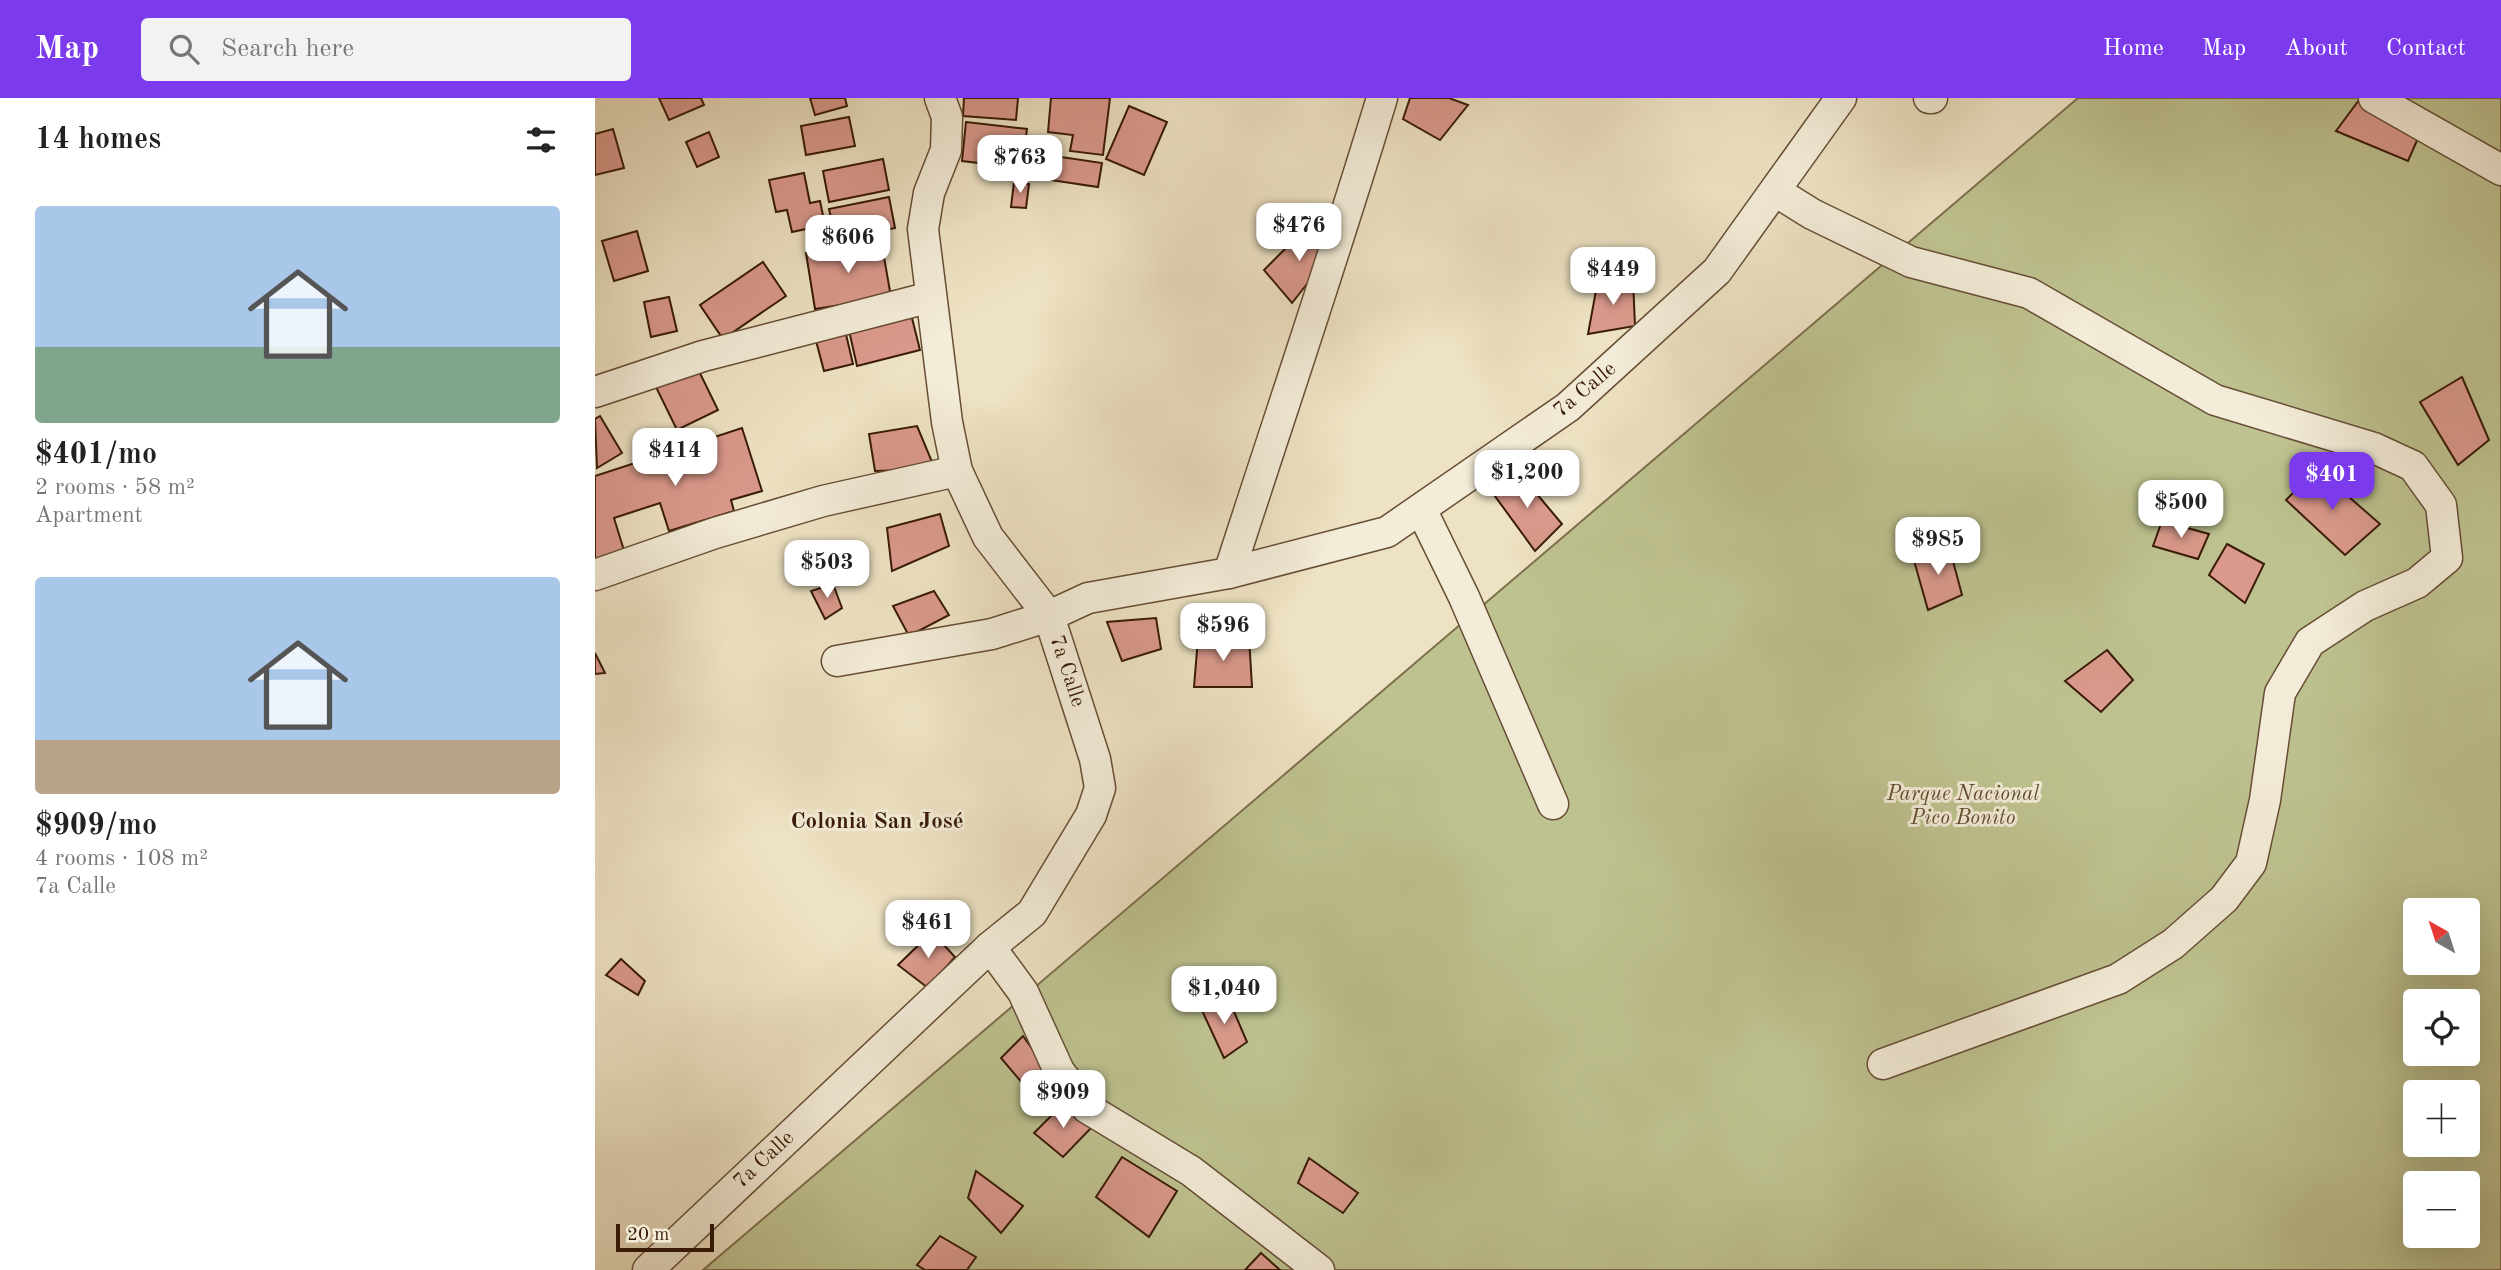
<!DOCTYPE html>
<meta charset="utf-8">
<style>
:root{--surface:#fff;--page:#f2f2f2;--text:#222;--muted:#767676;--accent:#7c3aed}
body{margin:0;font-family:"Old Standard TT",serif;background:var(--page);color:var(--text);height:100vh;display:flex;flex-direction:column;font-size:26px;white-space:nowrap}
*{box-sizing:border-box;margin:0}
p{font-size:23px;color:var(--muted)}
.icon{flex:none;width:38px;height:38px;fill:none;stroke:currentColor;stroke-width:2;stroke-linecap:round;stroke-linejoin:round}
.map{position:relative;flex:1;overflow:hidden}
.details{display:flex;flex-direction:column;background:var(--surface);width:595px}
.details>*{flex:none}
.needle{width:46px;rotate:321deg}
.tools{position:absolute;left:1808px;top:800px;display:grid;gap:14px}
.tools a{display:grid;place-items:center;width:77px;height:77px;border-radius:7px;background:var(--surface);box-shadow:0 7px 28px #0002;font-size:35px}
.scale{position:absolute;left:21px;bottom:18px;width:98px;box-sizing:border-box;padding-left:7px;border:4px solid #3a1b06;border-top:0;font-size:19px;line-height:24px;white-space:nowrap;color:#3a1b06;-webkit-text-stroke:5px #f3ecd8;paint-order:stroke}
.price{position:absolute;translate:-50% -60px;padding:0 16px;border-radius:14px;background:#fff;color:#222;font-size:23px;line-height:46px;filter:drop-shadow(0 2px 4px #0008)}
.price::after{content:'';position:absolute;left:50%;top:42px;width:21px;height:16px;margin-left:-10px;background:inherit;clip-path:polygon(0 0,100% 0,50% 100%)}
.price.current{background:var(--accent);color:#fff}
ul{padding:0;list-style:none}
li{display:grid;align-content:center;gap:14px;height:371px;padding:0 35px}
li span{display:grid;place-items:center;height:217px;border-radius:7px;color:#555}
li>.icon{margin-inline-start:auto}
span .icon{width:126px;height:126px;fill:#fffc;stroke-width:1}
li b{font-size:30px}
h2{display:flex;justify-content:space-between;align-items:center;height:84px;padding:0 35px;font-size:30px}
header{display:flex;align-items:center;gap:42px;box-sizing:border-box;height:98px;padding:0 35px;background:var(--accent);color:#fff}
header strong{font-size:33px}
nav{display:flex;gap:38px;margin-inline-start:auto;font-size:24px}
.search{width:490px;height:63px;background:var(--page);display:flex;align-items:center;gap:18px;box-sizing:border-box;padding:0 24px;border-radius:7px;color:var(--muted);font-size:26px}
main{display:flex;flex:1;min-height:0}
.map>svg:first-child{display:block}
</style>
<header>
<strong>Map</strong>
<div class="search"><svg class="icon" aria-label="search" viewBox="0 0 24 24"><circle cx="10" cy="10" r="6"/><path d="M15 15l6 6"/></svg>Search here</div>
<nav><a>Home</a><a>Map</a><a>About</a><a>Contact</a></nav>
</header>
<main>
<section class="details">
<h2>14 homes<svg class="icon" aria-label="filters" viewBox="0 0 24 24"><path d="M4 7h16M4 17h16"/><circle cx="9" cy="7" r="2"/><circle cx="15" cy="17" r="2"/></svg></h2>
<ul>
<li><span style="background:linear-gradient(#a9c7e8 65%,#7fa58c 0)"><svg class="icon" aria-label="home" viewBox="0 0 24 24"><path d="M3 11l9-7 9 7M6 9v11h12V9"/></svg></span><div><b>$401/mo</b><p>2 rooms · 58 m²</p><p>Apartment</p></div></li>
<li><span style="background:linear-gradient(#a9c7e8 75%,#b9a48a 0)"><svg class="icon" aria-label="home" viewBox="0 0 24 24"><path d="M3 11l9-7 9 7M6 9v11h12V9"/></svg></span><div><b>$909/mo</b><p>4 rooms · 108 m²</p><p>7a Calle</p></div></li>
</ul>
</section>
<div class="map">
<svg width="1906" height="1172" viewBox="0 0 1906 1172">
<rect width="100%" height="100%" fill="#ede2c3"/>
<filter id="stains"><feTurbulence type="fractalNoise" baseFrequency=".00286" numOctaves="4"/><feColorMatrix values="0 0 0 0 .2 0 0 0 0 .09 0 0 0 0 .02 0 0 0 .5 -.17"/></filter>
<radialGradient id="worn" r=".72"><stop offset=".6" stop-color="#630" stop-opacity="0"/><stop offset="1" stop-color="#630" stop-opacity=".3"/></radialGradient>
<path fill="#bec290" stroke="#7c6e4b" stroke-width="2" fill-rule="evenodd" d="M 1483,0 L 1906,0 L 1906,1172 L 108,1172 ZM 1820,812 L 1872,812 L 1872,864 L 1820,864 ZM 1820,903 L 1872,903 L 1872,956 L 1820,956 ZM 1820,994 L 1872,994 L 1872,1046 L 1820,1046 ZM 1820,1085 L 1872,1085 L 1872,1138 L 1820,1138 Z"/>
<g fill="#da998c" stroke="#3a1b06" stroke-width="2">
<path d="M 64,0 L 106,0 L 109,7 L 74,22 Z"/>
<path d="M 215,0 L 250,0 L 252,8 L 220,17 Z"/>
<path d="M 369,0 L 423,0 L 421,22 L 368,18 Z"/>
<path d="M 456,0 L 515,0 L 508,57 L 475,53 L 478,37 L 453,34 Z"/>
<path d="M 815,0 L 854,0 L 873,7 L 845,42 L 808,21 Z"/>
<path d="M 1764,2 L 1824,38 L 1813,63 L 1741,33 Z"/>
<path d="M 534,8 L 572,24 L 549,77 L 511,61 Z"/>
<path d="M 254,19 L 260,48 L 211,57 L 206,28 Z"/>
<path d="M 371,24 L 432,31 L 427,70 L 367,63 Z"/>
<path d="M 18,31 L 29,70 L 0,77 L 0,36 Z"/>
<path d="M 114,34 L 124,59 L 102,69 L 91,44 Z"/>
<path d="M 446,56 L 507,65 L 503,89 L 442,80 Z"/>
<path d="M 288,61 L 294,92 L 234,104 L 228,73 Z"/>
<path d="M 209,75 L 215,105 L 225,103 L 230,127 L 197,134 L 192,112 L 181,114 L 174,82 Z"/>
<path d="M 419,84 L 434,86 L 431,110 L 416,109 Z"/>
<path d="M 294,99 L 300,130 L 241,142 L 234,111 Z"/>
<path d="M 714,127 L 738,153 L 697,205 L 669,172 Z"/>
<path d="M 42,133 L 53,173 L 19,183 L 7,143 Z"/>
<path d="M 286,142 L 296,199 L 220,211 L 211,155 Z"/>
<path d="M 168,164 L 191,198 L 128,241 L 105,207 Z"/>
<path d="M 1038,181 L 1040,228 L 993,236 L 1002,187 Z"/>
<path d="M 74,199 L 82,233 L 56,239 L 49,204 Z"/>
<path d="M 315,212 L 325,252 L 262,268 L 253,228 Z"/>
<path d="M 250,232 L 258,266 L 229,273 L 220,239 Z"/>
<path d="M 100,265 L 123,312 L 82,332 L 59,285 Z"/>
<path d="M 1867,279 L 1894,342 L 1863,367 L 1825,304 Z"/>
<path d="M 5,318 L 27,355 L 2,370 L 0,321 Z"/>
<path d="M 322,328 L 340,371 L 280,373 L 274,336 Z"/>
<path d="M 147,330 L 167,393 L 136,402 L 139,413 L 74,433 L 65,405 L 19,420 L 31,459 L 0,469 L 0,378 Z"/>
<path d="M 1722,371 L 1785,426 L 1750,457 L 1691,402 Z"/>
<path d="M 926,377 L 967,426 L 940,453 L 894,390 Z"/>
<path d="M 345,416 L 354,448 L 297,473 L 292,430 Z"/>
<path d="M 1567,423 L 1614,436 L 1603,461 L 1558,448 Z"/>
<path d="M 1632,446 L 1669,466 L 1650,505 L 1614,477 Z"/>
<path d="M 1354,448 L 1367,497 L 1333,512 L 1318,459 Z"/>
<path d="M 238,486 L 247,510 L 230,521 L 216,493 Z"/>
<path d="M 339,493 L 354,517 L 314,538 L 298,508 Z"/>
<path d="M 561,520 L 566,551 L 527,563 L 512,524 Z"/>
<path d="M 654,539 L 657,589 L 599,589 L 603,540 Z"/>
<path d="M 1512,552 L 1538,582 L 1506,614 L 1470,583 Z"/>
<path d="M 0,555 L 10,575 L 0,576 Z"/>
<path d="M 337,834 L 360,859 L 333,890 L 303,867 Z"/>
<path d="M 26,861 L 50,883 L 43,897 L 11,877 Z"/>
<path d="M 634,902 L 652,944 L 629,960 L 604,906 Z"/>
<path d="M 428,938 L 463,987 L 445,1006 L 406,960 Z"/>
<path d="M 469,1005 L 497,1029 L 468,1059 L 439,1035 Z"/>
<path d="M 527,1059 L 582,1093 L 554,1139 L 501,1099 Z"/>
<path d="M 714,1060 L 763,1095 L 748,1115 L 703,1085 Z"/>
<path d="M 381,1073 L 428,1108 L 406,1135 L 373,1100 Z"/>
<path d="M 345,1138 L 381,1159 L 372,1172 L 330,1172 L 322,1167 Z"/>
<path d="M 666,1155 L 685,1172 L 650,1172 Z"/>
</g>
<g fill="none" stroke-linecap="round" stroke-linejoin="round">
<defs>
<g id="minor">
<path d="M 1334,0 L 1337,0"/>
<path d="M 1779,0 L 1906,72"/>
<path d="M 1180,93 L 1217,116 L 1316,164 L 1434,195 L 1620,302 L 1779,350 L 1818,368 L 1846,407 L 1852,460 L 1822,485 L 1770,508 L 1715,544 L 1685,595 L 1670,702 L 1656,765 L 1629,801 L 1578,846 L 1523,881 L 1288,966"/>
<path d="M 0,294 L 108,258 L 336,199"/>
<path d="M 826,411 L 869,499 L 958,706"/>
<path d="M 634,475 C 685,317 739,159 787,0"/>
<path d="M 0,477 L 120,435 L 228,403 L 362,373"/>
<path d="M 242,563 L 397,536 L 454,518 L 493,500 L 634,475 L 792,434 L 973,309 L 1122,173 L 1246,0"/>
<path d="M 395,849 L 428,894 L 464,973 L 492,1010 L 596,1073 L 724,1172"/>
<path d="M 53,1172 L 395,849 L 437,815 L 496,717 L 505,690 L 500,661 L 454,518 L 393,439 L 362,373 L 352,324 L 328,131 L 334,95 L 351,52 L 352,19 L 345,0"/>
</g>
</defs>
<use href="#minor" stroke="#674d35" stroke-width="33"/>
<use href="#minor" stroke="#f3ecd8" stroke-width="30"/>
</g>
<g text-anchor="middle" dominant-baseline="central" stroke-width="6" stroke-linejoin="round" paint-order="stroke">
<g font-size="21" fill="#3a1b06" stroke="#f3ecd8">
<text transform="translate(990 292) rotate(-40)">7a Calle</text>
<text transform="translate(472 573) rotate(72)">7a Calle</text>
<text transform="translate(169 1062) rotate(-43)">7a Calle</text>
</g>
<g font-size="21" font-style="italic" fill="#624d2f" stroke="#f3ecd8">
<text x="1368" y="696">Parque Nacional<tspan x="1368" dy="24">Pico Bonito</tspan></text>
</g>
<g font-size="23" font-weight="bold" fill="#3a1b06" stroke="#f3ecd8">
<text x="282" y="723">Colonia San José</text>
</g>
</g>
<rect width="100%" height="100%" filter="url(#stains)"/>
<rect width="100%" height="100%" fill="url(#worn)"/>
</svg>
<div class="tools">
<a><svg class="needle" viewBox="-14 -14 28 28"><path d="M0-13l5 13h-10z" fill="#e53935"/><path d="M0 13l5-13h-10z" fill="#767676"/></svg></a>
<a><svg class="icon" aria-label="locate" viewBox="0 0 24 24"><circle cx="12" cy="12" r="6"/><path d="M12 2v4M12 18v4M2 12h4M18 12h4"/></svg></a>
<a>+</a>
<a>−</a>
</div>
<div class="scale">20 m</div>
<b class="price" style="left:425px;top:97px">$763</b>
<b class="price" style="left:704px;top:165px">$476</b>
<b class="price" style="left:253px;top:177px">$606</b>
<b class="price" style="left:1018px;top:209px">$449</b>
<b class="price" style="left:80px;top:390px">$414</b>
<b class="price" style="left:932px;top:412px">$1,200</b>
<b class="price current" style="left:1737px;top:414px">$401</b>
<b class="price" style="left:1586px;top:442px">$500</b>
<b class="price" style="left:1343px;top:479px">$985</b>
<b class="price" style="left:232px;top:502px">$503</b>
<b class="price" style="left:628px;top:565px">$596</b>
<b class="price" style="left:333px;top:862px">$461</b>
<b class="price" style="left:629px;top:928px">$1,040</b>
<b class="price" style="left:468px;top:1032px">$909</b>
</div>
</main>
